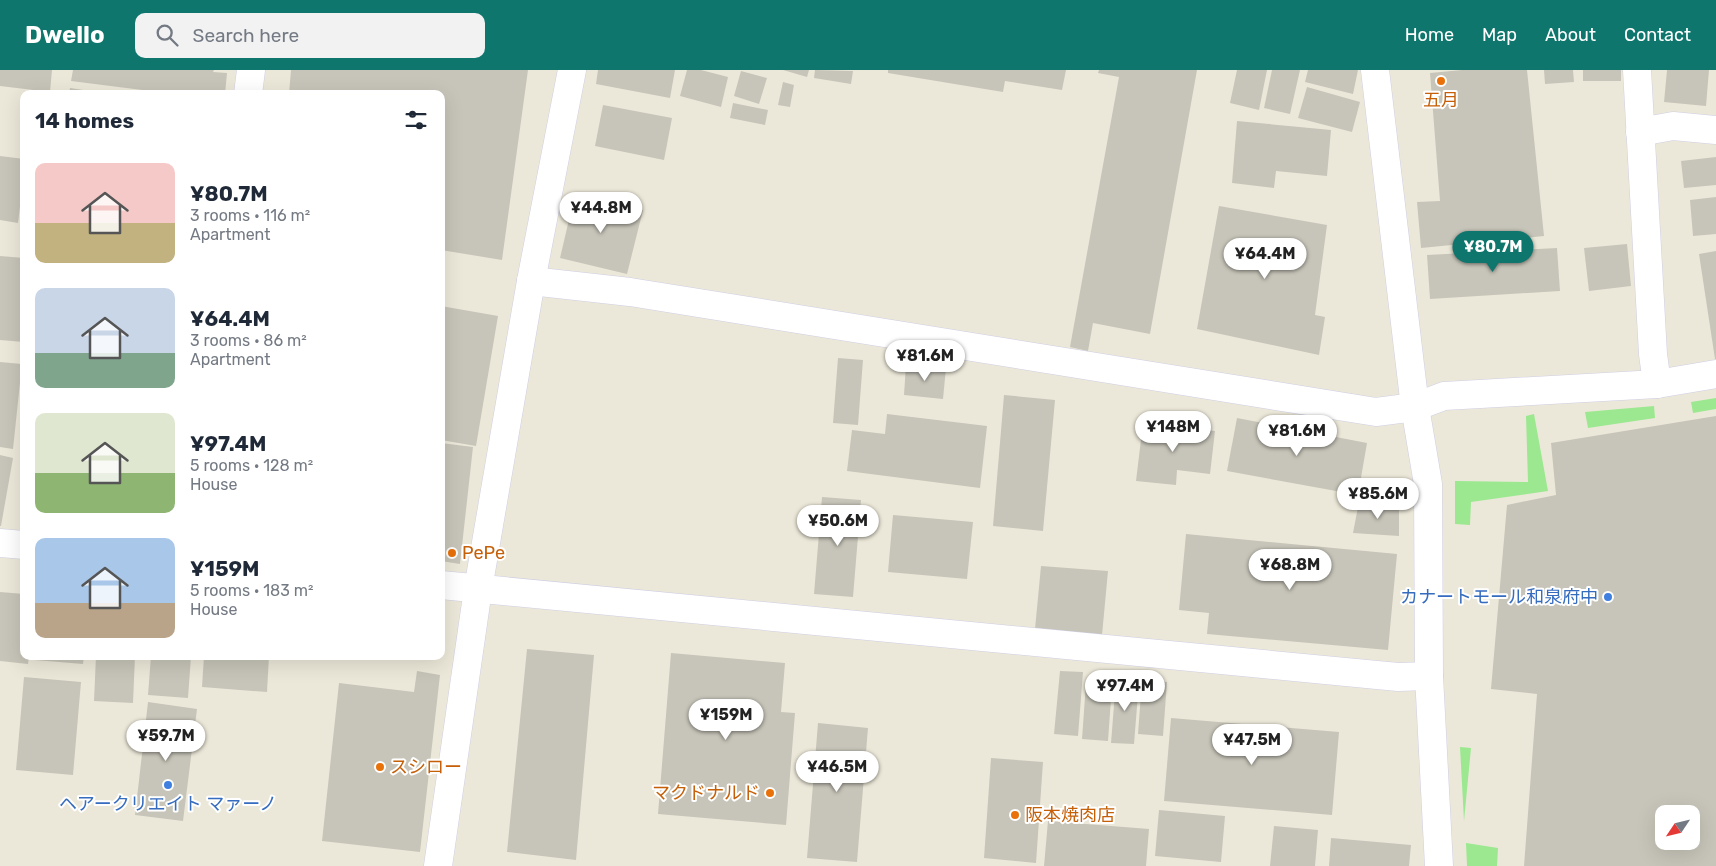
<!DOCTYPE html>
<meta charset="utf-8">
<style>
:root{--surface:#fff;--page:#f2f2f3;--text:#1f2937;--muted:#747a83;--accent:#0f766e}
body{margin:0;font-family:Rubik,"Noto Sans JP",sans-serif;background:var(--page);color:var(--text);height:100vh;display:flex;flex-direction:column;font-size:19px;white-space:nowrap}
*{box-sizing:border-box;margin:0}
p{font-size:16px;color:var(--muted)}
.icon{flex:none;width:28px;height:28px;fill:none;stroke:currentColor;stroke-width:2;stroke-linecap:round;stroke-linejoin:round}
.map{position:relative;flex:1;overflow:hidden}
.details{position:absolute;left:20px;top:20px;width:425px;height:570px;display:flex;flex-direction:column;background:var(--surface);border-radius:10px;box-shadow:0 5px 20px #0002}
.details>*{flex:none}
.needle{width:32px;rotate:235deg}
.controls{position:absolute;left:1655px;top:735px;display:grid;gap:10px}
.controls a{display:grid;place-items:center;width:45px;height:45px;border-radius:10px;background:var(--surface);box-shadow:0 5px 20px #0002;font-size:25px}
.price{position:absolute;translate:-50% -42px;padding:0 11px;border-radius:18px;background:#fff;color:#222;font-size:16px;line-height:32px;filter:drop-shadow(0 1px 2px #0008)}
.price::after{content:'';position:absolute;left:50%;top:30px;width:15px;height:11px;margin-left:-8px;background:inherit;clip-path:polygon(0 0,100% 0,50% 100%)}
.price.on{background:var(--accent);color:#fff}
ul{padding:0;list-style:none}
li{display:flex;align-items:center;gap:15px;height:125px;padding:0 15px}
li span{display:grid;place-items:center;flex:none;width:140px;height:100px;border-radius:10px;color:#555}
li>.icon{margin-inline-start:auto}
span .icon{width:60px;height:60px;fill:#fffc;stroke-width:1}
li b{font-size:21px}
h2{display:flex;justify-content:space-between;align-items:center;height:60px;padding:0 15px;font-size:21px}
header{display:flex;align-items:center;gap:30px;box-sizing:border-box;height:70px;padding:0 25px;background:var(--accent);color:#fff}
header strong{font-size:24px}
nav{display:flex;gap:28px;margin-inline-start:auto;font-size:18px}
.search{width:350px;height:45px;background:var(--page);display:flex;align-items:center;gap:12px;box-sizing:border-box;padding:0 18px;border-radius:10px;color:var(--muted);font-size:19px}
.map>svg:first-child{display:block}
</style>
<header>
<strong>Dwello</strong>
<div class="search"><svg class="icon" aria-label="search" viewBox="0 0 24 24"><circle cx="10" cy="10" r="6"/><path d="M15 15l6 6"/></svg>Search here</div>
<nav><a>Home</a><a>Map</a><a>About</a><a>Contact</a></nav>
</header>
<div class="map">
<svg width="1716" height="796" viewBox="0 0 1716 796">
<rect width="100%" height="100%" fill="#ece8d9"/>
<g fill="#9be890">
<path d="M 1716,328 L 1716,339 L 1693,343 L 1691,332 Z"/>
<path d="M 1654,336 L 1655,348 L 1588,358 L 1585,342 Z"/>
<path d="M 1534,344 L 1548,421 L 1471,432 L 1470,455 L 1455,454 L 1455,411 L 1528,412 L 1526,346 Z"/>
<path d="M 1460,677 L 1471,678 L 1464,751 Z"/>
<path d="M 1466,773 L 1498,778 L 1497,796 L 1467,796 Z"/>
</g>
<g fill="#c7c5b9" fill-rule="evenodd">
<path d="M 0,0 L 52,0 L 50,22 L 0,16 Z"/>
<path d="M 73,0 L 214,0 L 213,2 L 227,3 L 225,24 L 174,24 L 71,11 Z"/>
<path d="M 291,0 L 528,0 L 502,190 L 441,180 L 441,24 L 289,24 Z"/>
<path d="M 598,0 L 675,0 L 670,28 L 596,14 Z"/>
<path d="M 687,0 L 701,0 L 728,7 L 721,37 L 680,26 Z"/>
<path d="M 783,0 L 809,0 L 807,7 Z"/>
<path d="M 815,0 L 853,1 L 851,14 L 814,8 Z"/>
<path d="M 888,0 L 1066,0 L 1062,20 L 1005,11 L 1003,22 L 888,3 Z"/>
<path d="M 1099,0 L 1197,0 L 1150,264 L 1093,253 L 1088,281 L 1070,277 L 1119,7 L 1098,3 Z"/>
<path d="M 1237,0 L 1267,0 L 1259,40 L 1230,33 Z"/>
<path d="M 1272,0 L 1300,0 L 1290,44 L 1264,38 Z"/>
<path d="M 1308,0 L 1358,0 L 1353,24 L 1305,12 Z"/>
<path d="M 1462,0 L 1527,0 L 1544,166 L 1421,178 L 1417,132 L 1440,131 L 1430,3 Z"/>
<path d="M 1544,0 L 1573,0 L 1574,12 L 1545,14 Z"/>
<rect x="1583" y="0" width="38" height="11"/>
<path d="M 1667,0 L 1709,0 L 1706,36 L 1664,32 Z"/>
<path d="M 741,1 L 767,8 L 759,34 L 734,26 Z"/>
<path d="M 783,12 L 794,15 L 790,37 L 778,35 Z"/>
<path d="M 1307,17 L 1360,32 L 1352,62 L 1298,48 Z"/>
<path d="M 70,18 L 103,23 L 103,24 L 69,24 Z"/>
<path d="M 733,33 L 768,40 L 765,55 L 730,48 Z"/>
<path d="M 603,35 L 672,48 L 664,90 L 595,76 Z"/>
<path d="M 1237,51 L 1331,60 L 1327,106 L 1276,101 L 1274,118 L 1232,113 Z"/>
<path d="M 0,86 L 24,89 L 24,104 L 18,153 L 0,150 Z"/>
<path d="M 1716,87 L 1716,115 L 1684,118 L 1681,91 Z"/>
<path d="M 575,124 L 643,140 L 627,204 L 560,188 Z"/>
<path d="M 1716,127 L 1716,164 L 1693,166 L 1690,130 Z"/>
<path d="M 1219,136 L 1327,155 L 1315,245 L 1325,247 L 1319,285 L 1197,259 Z"/>
<path d="M 1627,174 L 1631,216 L 1589,221 L 1584,178 Z"/>
<path d="M 1557,178 L 1560,221 L 1430,229 L 1427,185 Z"/>
<path d="M 1716,181 L 1716,289 L 1715,289 L 1699,184 Z"/>
<path d="M 0,186 L 24,188 L 24,272 L 0,270 Z"/>
<path d="M 441,236 L 498,246 L 476,376 L 441,370 Z"/>
<path d="M 838,288 L 863,290 L 858,355 L 833,353 Z"/>
<path d="M 0,292 L 22,294 L 13,379 L 0,377 Z"/>
<path d="M 906,295 L 946,298 L 943,329 L 904,325 Z"/>
<path d="M 1004,325 L 1055,330 L 1043,461 L 993,456 Z"/>
<path d="M 887,344 L 987,356 L 980,418 L 847,401 L 852,360 L 885,364 Z"/>
<path d="M 1716,346 L 1716,796 L 1524,796 L 1537,624 L 1491,619 L 1507,435 L 1556,425 L 1551,373 ZM 1664,744 L 1691,744 L 1691,771 L 1664,771 Z"/>
<path d="M 1237,348 L 1367,373 L 1358,425 L 1227,401 Z"/>
<path d="M 1143,353 L 1215,361 L 1210,404 L 1177,400 L 1176,415 L 1136,411 Z"/>
<path d="M 441,373 L 473,377 L 460,494 L 441,491 Z"/>
<path d="M 0,385 L 13,388 L 1,456 L 0,456 Z"/>
<path d="M 822,427 L 861,430 L 853,527 L 814,524 Z"/>
<path d="M 1399,433 L 1399,466 L 1353,463 L 1358,437 Z"/>
<path d="M 893,445 L 973,452 L 967,509 L 888,502 Z"/>
<path d="M 1186,464 L 1397,484 L 1388,580 L 1207,564 L 1209,543 L 1179,540 Z"/>
<path d="M 1041,496 L 1108,501 L 1102,565 L 1035,559 Z"/>
<path d="M 0,522 L 24,524 L 24,586 L 29,586 L 28,594 L 0,591 Z"/>
<path d="M 527,579 L 594,585 L 576,790 L 507,782 Z"/>
<path d="M 671,583 L 785,593 L 781,642 L 795,643 L 786,755 L 658,744 Z"/>
<path d="M 35,586 L 84,586 L 83,594 L 35,590 Z"/>
<path d="M 96,586 L 135,586 L 133,633 L 94,631 Z"/>
<path d="M 151,586 L 191,586 L 188,628 L 148,625 Z"/>
<path d="M 204,586 L 269,586 L 267,622 L 202,617 Z"/>
<path d="M 417,601 L 440,605 L 420,782 L 322,771 L 339,613 L 414,622 Z"/>
<path d="M 1060,601 L 1083,602 L 1078,666 L 1054,664 Z"/>
<path d="M 24,607 L 81,612 L 73,705 L 16,700 Z"/>
<path d="M 1116,610 L 1139,612 L 1134,674 L 1111,673 Z"/>
<path d="M 1142,610 L 1167,612 L 1163,666 L 1138,664 Z"/>
<path d="M 1086,613 L 1112,615 L 1108,671 L 1082,669 Z"/>
<path d="M 148,632 L 197,639 L 183,751 L 135,745 Z"/>
<path d="M 1171,648 L 1339,662 L 1332,745 L 1164,731 Z"/>
<path d="M 818,653 L 868,658 L 857,792 L 807,788 Z"/>
<path d="M 991,688 L 1043,692 L 1036,793 L 984,788 Z"/>
<path d="M 1159,740 L 1225,746 L 1221,792 L 1155,786 Z"/>
<path d="M 1048,751 L 1149,759 L 1146,796 L 1044,796 Z"/>
<path d="M 1274,756 L 1318,760 L 1315,796 L 1270,796 Z"/>
<path d="M 1331,768 L 1411,775 L 1409,796 L 1329,796 Z"/>
</g>
<g fill="none" stroke-linecap="round" stroke-linejoin="round">
<defs>
<g id="minor">
<path d="M 1375,0 L 1415,337 L 1428,414 L 1429,606 L 1439,796"/>
<path d="M 1637,0 L 1653,284 L 1657,314"/>
<path d="M 248,24 L 251,0"/>
<path d="M 1640,62 L 1673,56 L 1716,60"/>
<path d="M 531,211 L 630,222 L 1376,342 L 1415,337 L 1444,326 L 1657,314 L 1716,304"/>
<path d="M 0,473 L 24,475"/>
<path d="M 441,515 L 1398,607 L 1429,606"/>
<path d="M 438,796 L 478,519 L 531,211 L 572,0"/>
</g>
</defs>
<use href="#minor" stroke="#cfcee3" stroke-width="29"/>
<use href="#minor" stroke="#fff" stroke-width="28"/>
</g>
<g fill="#e8710a" stroke="#fff" stroke-width="2">
<circle cx="1441" cy="11" r="5"/>
<circle cx="452" cy="483" r="5"/>
<circle cx="380" cy="697" r="5"/>
<circle cx="770" cy="723" r="5"/>
<circle cx="1015" cy="745" r="5"/>
</g>
<g fill="#3f7fe0" stroke="#fff" stroke-width="2">
<circle cx="1608" cy="527" r="5"/>
<circle cx="168" cy="715" r="5"/>
</g>
<g text-anchor="middle" dominant-baseline="central" stroke-width="4" stroke-linejoin="round" paint-order="stroke">
<g font-size="18" fill="#c56008" stroke="#fff" text-anchor="start">
<text x="1441" y="30" text-anchor="middle">五月</text>
<text x="462" y="483">PePe</text>
<text x="390" y="697">スシロー</text>
<text x="760" y="723" text-anchor="end">マクドナルド</text>
<text x="1025" y="745">阪本焼肉店</text>
</g>
<g font-size="18" fill="#366cbe" stroke="#fff" text-anchor="end">
<text x="1598" y="527">カナートモール和泉府中</text>
<text x="168" y="734" text-anchor="middle">ヘアークリエイト マァーノ</text>
</g>
</g>
</svg>
<div class="controls">
<a><svg class="needle" viewBox="-14 -14 28 28"><path d="M0-13l5 13h-10z" fill="#e53935"/><path d="M0 13l5-13h-10z" fill="#747a83"/></svg></a>
</div>
<b class="price" style="left:601px;top:164px">¥44.8M</b>
<b class="price on" style="left:1493px;top:203px">¥80.7M</b>
<b class="price" style="left:1265px;top:210px">¥64.4M</b>
<b class="price" style="left:925px;top:312px">¥81.6M</b>
<b class="price" style="left:1173px;top:383px">¥148M</b>
<b class="price" style="left:1297px;top:387px">¥81.6M</b>
<b class="price" style="left:1378px;top:450px">¥85.6M</b>
<b class="price" style="left:838px;top:477px">¥50.6M</b>
<b class="price" style="left:1290px;top:521px">¥68.8M</b>
<b class="price" style="left:1125px;top:642px">¥97.4M</b>
<b class="price" style="left:726px;top:671px">¥159M</b>
<b class="price" style="left:166px;top:692px">¥59.7M</b>
<b class="price" style="left:1252px;top:696px">¥47.5M</b>
<b class="price" style="left:837px;top:723px">¥46.5M</b>
<section class="details">
<h2>14 homes<svg class="icon" aria-label="filters" viewBox="0 0 24 24"><path d="M4 7h16M4 17h16"/><circle cx="9" cy="7" r="2"/><circle cx="15" cy="17" r="2"/></svg></h2>
<ul>
<li><span style="background:linear-gradient(#f6c9c9 60%,#c2b280 0)"><svg class="icon" aria-label="home" viewBox="0 0 24 24"><path d="M3 11l9-7 9 7M6 9v11h12V9"/></svg></span><div><b>¥80.7M</b><p>3 rooms · 116 m²</p><p>Apartment</p></div></li>
<li><span style="background:linear-gradient(#c9d6e8 65%,#7fa58c 0)"><svg class="icon" aria-label="home" viewBox="0 0 24 24"><path d="M3 11l9-7 9 7M6 9v11h12V9"/></svg></span><div><b>¥64.4M</b><p>3 rooms · 86 m²</p><p>Apartment</p></div></li>
<li><span style="background:linear-gradient(#dfe7d0 60%,#8fb573 0)"><svg class="icon" aria-label="home" viewBox="0 0 24 24"><path d="M3 11l9-7 9 7M6 9v11h12V9"/></svg></span><div><b>¥97.4M</b><p>5 rooms · 128 m²</p><p>House</p></div></li>
<li><span style="background:linear-gradient(#a9c7e8 65%,#b9a48a 0)"><svg class="icon" aria-label="home" viewBox="0 0 24 24"><path d="M3 11l9-7 9 7M6 9v11h12V9"/></svg></span><div><b>¥159M</b><p>5 rooms · 183 m²</p><p>House</p></div></li>
</ul>
</section>
</div>
